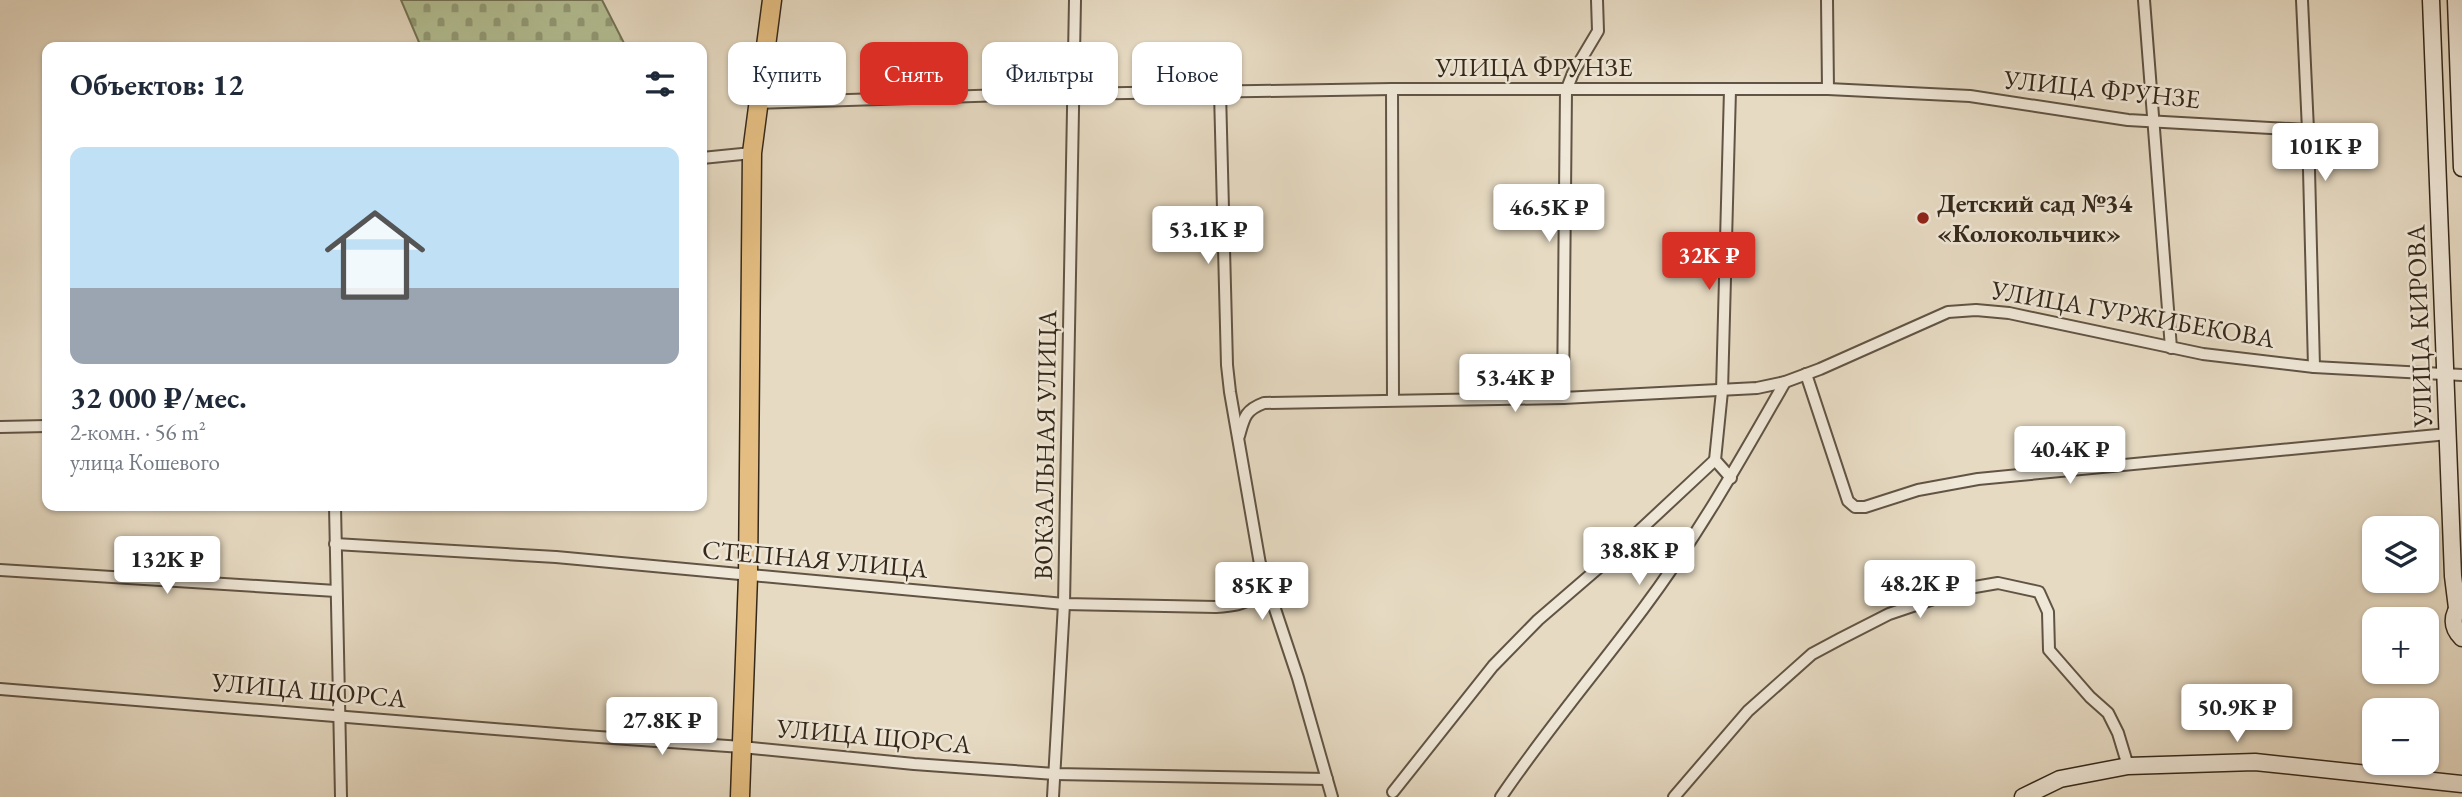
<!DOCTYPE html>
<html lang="ru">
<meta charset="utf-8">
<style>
:root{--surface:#fff;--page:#f6f6f7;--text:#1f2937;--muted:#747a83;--line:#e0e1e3;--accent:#d93025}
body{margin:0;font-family:"EB Garamond",serif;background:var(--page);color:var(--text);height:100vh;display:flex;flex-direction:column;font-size:26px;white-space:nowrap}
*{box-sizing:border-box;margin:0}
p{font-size:23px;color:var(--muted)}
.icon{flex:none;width:38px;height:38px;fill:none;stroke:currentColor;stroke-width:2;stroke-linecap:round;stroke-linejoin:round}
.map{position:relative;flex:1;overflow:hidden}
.details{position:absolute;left:42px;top:42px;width:665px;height:469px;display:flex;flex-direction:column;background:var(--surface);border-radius:14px;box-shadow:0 2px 5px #0004}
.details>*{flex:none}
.hud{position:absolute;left:728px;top:42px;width:665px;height:63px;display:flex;gap:14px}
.fabs{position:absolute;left:2362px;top:516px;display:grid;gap:14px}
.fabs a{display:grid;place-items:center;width:77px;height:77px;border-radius:14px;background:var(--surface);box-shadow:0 2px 5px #0004;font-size:35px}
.price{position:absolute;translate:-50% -60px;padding:0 16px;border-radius:7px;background:#fff;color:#222;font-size:23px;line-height:46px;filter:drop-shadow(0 2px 4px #0008)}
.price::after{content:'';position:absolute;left:50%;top:42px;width:21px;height:16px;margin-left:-10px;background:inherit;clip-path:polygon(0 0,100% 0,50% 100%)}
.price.current{background:var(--accent);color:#fff}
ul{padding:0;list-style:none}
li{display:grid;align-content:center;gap:14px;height:371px;padding:0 28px}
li+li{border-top:2px solid var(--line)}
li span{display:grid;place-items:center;height:217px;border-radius:14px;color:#555}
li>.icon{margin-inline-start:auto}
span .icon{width:126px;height:126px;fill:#fffc;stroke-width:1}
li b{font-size:30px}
h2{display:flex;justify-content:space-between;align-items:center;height:84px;padding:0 28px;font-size:30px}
.chip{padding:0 24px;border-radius:14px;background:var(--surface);box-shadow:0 2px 5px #0004;font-size:24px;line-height:63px}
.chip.current{background:var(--accent);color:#fff}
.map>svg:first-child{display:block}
</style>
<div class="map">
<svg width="2462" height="797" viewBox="0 0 2462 797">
<defs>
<pattern id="cemetery-stones" width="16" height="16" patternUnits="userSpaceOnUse" patternTransform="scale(1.75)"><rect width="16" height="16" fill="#b3c094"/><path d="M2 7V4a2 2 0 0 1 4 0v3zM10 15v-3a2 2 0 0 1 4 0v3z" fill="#929c78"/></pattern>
</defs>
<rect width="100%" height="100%" fill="#e6dac2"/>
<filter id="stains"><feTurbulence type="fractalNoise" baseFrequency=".00286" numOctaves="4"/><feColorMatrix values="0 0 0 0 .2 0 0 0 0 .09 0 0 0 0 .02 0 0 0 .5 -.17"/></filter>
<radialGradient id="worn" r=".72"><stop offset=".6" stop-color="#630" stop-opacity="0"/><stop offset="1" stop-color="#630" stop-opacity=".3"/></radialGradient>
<path fill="url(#cemetery-stones)" stroke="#747457" stroke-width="2" d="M 401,0 L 602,0 L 626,47 L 421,47 Z"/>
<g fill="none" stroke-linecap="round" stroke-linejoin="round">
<defs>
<g id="street">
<path d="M 1827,0 L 1828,89"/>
<path d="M 2144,0 L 2171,348"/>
<path d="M 2302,0 L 2308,130 L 2314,367"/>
<path d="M 1392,89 L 1393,400"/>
<path d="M 1730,90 L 1722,391 L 1715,460 L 1731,478"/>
<path d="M 1220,92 L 1227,365 L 1230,392 L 1260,564 L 1298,678 L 1332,797"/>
<path d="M 757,103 L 1006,95 L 1392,89 L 1828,89 L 1970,96 L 2128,120 L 2308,130"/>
<path d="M 702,158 L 752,153"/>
<path d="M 1806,374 L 1848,501 L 1855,507 L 1865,507 L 1918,490 L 1978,479 L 2448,434"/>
<path d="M 1563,398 L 1566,91 L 1573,73 L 1598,31 L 1597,0"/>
<path d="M 0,427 L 47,426"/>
<path d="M 1239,436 C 1244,418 1245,410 1264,403 L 1563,398 L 1757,388 L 1785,382 L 1820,369 L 1948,312 L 1976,310 L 2009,313 L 2203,354 L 2314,367 L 2462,375"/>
<path d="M 335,506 L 341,797"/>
<path d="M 335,544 L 556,557 L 1064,604 L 1216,607 C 1251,605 1257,600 1260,564"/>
<path d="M 0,570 L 336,591"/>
<path d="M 0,689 L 570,735 L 742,747 L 914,764 L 1055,774 L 1327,779"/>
<path d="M 1393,792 L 1493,666 L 1538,620 L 1610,558 L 1715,460"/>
<path d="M 1053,797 L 1064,604 L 1075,0"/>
<path d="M 1501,797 C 1545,732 1596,672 1643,609 C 1697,537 1741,459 1785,382"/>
<path d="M 1674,797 L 1748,711 L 1812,654 L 1840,639 L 1889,614 L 1963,589 L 1998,583 L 2039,592 L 2048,612 L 2049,650 L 2090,697 L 2108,713 L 2118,733 L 2128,766"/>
</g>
<g id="secondary">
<path d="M 2431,0 L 2453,576 L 2457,608"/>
<path d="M 2456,0 L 2462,168"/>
<path d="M 2462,603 C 2451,615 2451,627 2462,638"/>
<path d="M 2023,797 L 2060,779 L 2128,766 L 2255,762 L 2462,784"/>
</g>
<path id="primary" d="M 740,797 L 748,576 L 752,153 L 772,0"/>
</defs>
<use href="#street" stroke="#615444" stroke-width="14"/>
<use href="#secondary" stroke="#35281a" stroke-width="19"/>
<use href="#primary" stroke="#35281a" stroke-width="21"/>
<use href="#street" stroke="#efe7d7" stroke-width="10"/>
<use href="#secondary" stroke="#efe7d7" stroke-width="16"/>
<use href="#primary" stroke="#e3bd81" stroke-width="18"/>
</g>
<circle fill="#8f2418" stroke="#efe7d7" stroke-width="2.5" cx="1923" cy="218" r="7"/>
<g text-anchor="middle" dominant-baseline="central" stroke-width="5" stroke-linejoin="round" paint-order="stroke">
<g font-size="26" fill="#35281a" stroke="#efe7d7">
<text x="1534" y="67">УЛИЦА ФРУНЗЕ</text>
<text transform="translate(2102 89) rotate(6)">УЛИЦА ФРУНЗЕ</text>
<text transform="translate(2133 314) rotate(10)">УЛИЦА ГУРЖИБЕКОВА</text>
<text transform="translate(2419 326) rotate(-92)">УЛИЦА КИРОВА</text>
<text transform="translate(1045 445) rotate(-89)">ВОКЗАЛЬНАЯ УЛИЦА</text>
<text transform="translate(815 559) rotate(5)">СТЕПНАЯ УЛИЦА</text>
<text transform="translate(309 690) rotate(5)">УЛИЦА ЩОРСА</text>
<text transform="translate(874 736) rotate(5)">УЛИЦА ЩОРСА</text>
</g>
<g font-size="26" font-weight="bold" fill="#35281a" stroke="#efe7d7" text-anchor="start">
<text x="1937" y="203">Детский сад №34<tspan x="1937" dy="30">«Колокольчик»</tspan></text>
</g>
</g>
<rect width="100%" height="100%" filter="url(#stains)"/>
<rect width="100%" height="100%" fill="url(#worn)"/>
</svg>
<div class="fabs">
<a><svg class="icon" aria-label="layers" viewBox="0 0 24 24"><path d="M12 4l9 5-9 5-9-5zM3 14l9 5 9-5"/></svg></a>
<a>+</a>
<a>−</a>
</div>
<b class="price" style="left:2325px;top:183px">101K ₽</b>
<b class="price" style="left:1549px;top:244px">46.5K ₽</b>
<b class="price" style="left:1208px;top:266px">53.1K ₽</b>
<b class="price current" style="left:1709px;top:292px">32K ₽</b>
<b class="price" style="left:1515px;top:414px">53.4K ₽</b>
<b class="price" style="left:2070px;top:486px">40.4K ₽</b>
<b class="price" style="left:1639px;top:587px">38.8K ₽</b>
<b class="price" style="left:167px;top:596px">132K ₽</b>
<b class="price" style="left:1920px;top:620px">48.2K ₽</b>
<b class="price" style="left:1262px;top:622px">85K ₽</b>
<b class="price" style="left:2237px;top:744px">50.9K ₽</b>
<b class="price" style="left:662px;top:757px">27.8K ₽</b>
<div class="hud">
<a class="chip">Купить</a>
<a class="chip current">Снять</a>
<a class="chip">Фильтры</a>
<a class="chip">Новое</a>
</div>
<section class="details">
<h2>Объектов: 12<svg class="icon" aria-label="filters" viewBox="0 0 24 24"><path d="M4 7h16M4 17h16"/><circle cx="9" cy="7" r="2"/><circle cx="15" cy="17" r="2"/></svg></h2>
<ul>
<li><span style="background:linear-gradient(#bfe0f5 65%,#9aa5b1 0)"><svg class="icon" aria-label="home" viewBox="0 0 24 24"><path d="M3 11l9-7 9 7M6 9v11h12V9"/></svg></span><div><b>32 000 ₽/мес.</b><p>2-комн. · 56 m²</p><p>улица Кошевого</p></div></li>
</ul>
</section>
</div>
